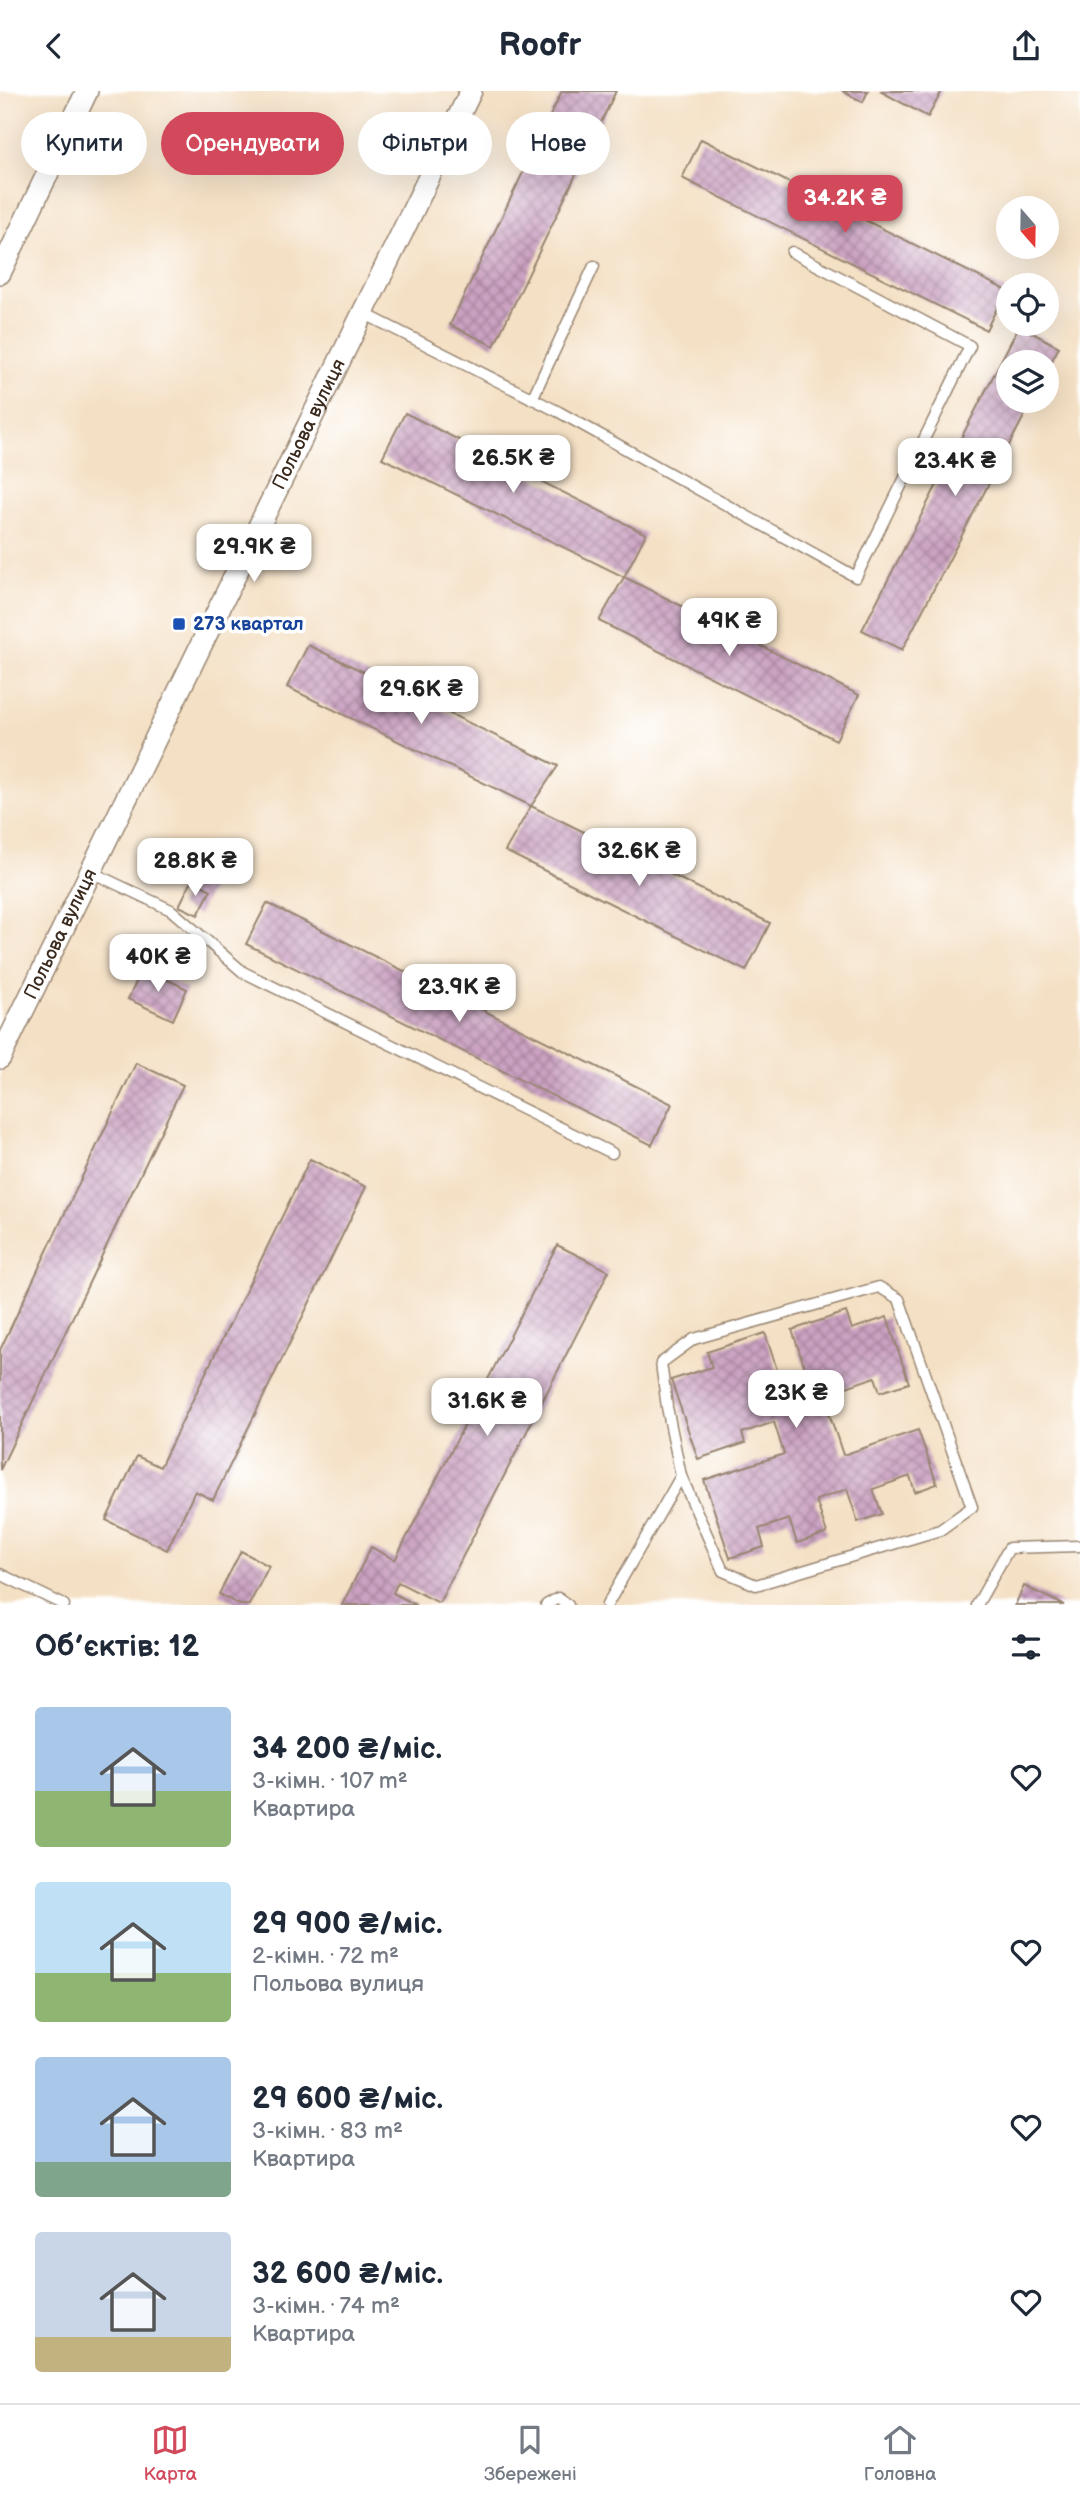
<!DOCTYPE html>
<html lang="uk">
<meta charset="utf-8">
<style>
:root{--surface:#fff;--page:#f2f2f3;--text:#1f2937;--muted:#747a83;--line:#e0e1e3;--accent:#d1495b}
body{margin:0;font-family:"Balsamiq Sans",sans-serif;background:var(--page);color:var(--text);height:100vh;display:flex;flex-direction:column;font-size:26px;white-space:nowrap}
*{box-sizing:border-box;margin:0}
p{font-size:23px;color:var(--muted)}
.icon{flex:none;width:38px;height:38px;fill:none;stroke:currentColor;stroke-width:2;stroke-linecap:round;stroke-linejoin:round}
.map{position:relative;height:1514px;overflow:hidden}
.details{display:flex;flex-direction:column;background:var(--surface);flex:1}
.details>*{flex:none}
.hud{position:absolute;left:21px;top:21px;width:700px;height:63px;display:flex;gap:14px}
.needle{width:46px;rotate:160deg}
.fabs{position:absolute;left:996px;top:105px;display:grid;gap:14px}
.fabs a{display:grid;place-items:center;width:63px;height:63px;border-radius:50%;background:var(--surface);box-shadow:0 7px 28px #0002;font-size:35px}
.price{position:absolute;translate:-50% -60px;padding:0 16px;border-radius:14px;background:#fff;color:#222;font-size:23px;line-height:46px;filter:drop-shadow(0 2px 4px #0008)}
.price::after{content:'';position:absolute;left:50%;top:42px;width:21px;height:16px;margin-left:-10px;background:inherit;clip-path:polygon(0 0,100% 0,50% 100%)}
.price.on{background:var(--accent);color:#fff}
ul{padding:0;list-style:none}
li{display:flex;align-items:center;gap:21px;height:175px;padding:0 35px}
li span{display:grid;place-items:center;flex:none;width:196px;height:140px;border-radius:7px;color:#555}
li>.icon{margin-inline-start:auto}
span .icon{width:84px;height:84px;fill:#fffc;stroke-width:1}
li b{font-size:30px}
h2{display:flex;justify-content:space-between;align-items:center;height:84px;padding:0 35px;font-size:30px}
.chip{padding:0 24px;border-radius:32px;background:var(--surface);box-shadow:0 7px 28px #0002;font-size:24px;line-height:63px}
.chip.on{background:var(--accent);color:#fff}
header{display:flex;justify-content:space-between;align-items:center;height:91px;padding:0 35px;background:var(--surface);font-size:32px;font-weight:700}
.tab-bar{display:flex;justify-content:space-around;align-items:center;height:98px;border-top:2px solid var(--line);background:var(--surface);font-size:19px;color:var(--muted)}
.tab-bar a{display:grid;justify-items:center;gap:4px}
.tab-bar .on{color:var(--accent)}
.map>svg:first-child{display:block}
</style>
<header><svg class="icon" aria-label="back" viewBox="0 0 24 24"><path d="M15 5l-7 7 7 7"/></svg>Roofr<svg class="icon" aria-label="share" viewBox="0 0 24 24"><path d="M12 15V3M7 8l5-5 5 5M5 13v7h14v-7"/></svg></header>
<div class="map">
<svg width="1080" height="1514" viewBox="0 0 1080 1514">
<defs>
<pattern id="building-cross-hatch" width="8" height="8" patternUnits="userSpaceOnUse" patternTransform="scale(1.75)"><rect width="8" height="8" fill="#cba2c2"/><path d="M0 0l8 8M0 8l8-8" fill="none" stroke="#a6849d"/></pattern>
</defs>
<rect width="100%" height="100%" fill="#fff"/>
<filter id="ink" filterUnits="userSpaceOnUse"><feTurbulence type="fractalNoise" baseFrequency=".0143" numOctaves="2"/><feDisplacementMap in="SourceGraphic" scale="14" xChannelSelector="R" yChannelSelector="G"/><feConvolveMatrix kernelMatrix="1 2 1 2 8 2 1 2 1" color-interpolation-filters="sRGB"/></filter>
<filter id="wash" filterUnits="userSpaceOnUse"><feTurbulence type="fractalNoise" baseFrequency=".00686" numOctaves="4" result="noise"/><feDisplacementMap in="SourceGraphic" scale="28" xChannelSelector="R" yChannelSelector="G"/><feGaussianBlur stdDeviation="1.57" result="paint"/><feColorMatrix in="noise" values="0 0 0 0 0 0 0 0 0 0 0 0 0 0 0 0 0 1.4 0 .05"/><feComposite in="paint" operator="in"/></filter>
<g filter="url(#wash)">
<rect width="100%" height="100%" fill="#f4e0c4"/>
<g id="blocks">
<g fill="url(#building-cross-hatch)">
<path d="M 562,0 L 616,0 L 494,255 L 450,234 Z"/>
<path d="M 842,0 L 868,0 L 863,11 Z"/>
<path d="M 880,0 L 942,0 L 928,26 Z"/>
<path d="M 701,48 L 1006,199 L 986,239 L 682,87 Z"/>
<path d="M 1019,235 L 1059,256 L 1046,281 L 1046,271 L 1008,271 L 1008,310 L 1032,310 L 902,559 L 862,539 Z"/>
<path d="M 405,322 L 646,443 L 624,486 L 382,367 Z"/>
<path d="M 624,486 L 859,604 L 836,649 L 599,530 Z"/>
<path d="M 308,554 L 558,675 L 531,715 L 287,596 Z"/>
<path d="M 531,715 L 770,832 L 746,880 L 505,760 Z"/>
<path d="M 192,789 L 211,799 L 198,824 L 179,815 Z"/>
<path d="M 267,812 L 672,1013 L 652,1054 L 246,853 Z"/>
<path d="M 143,877 L 187,898 L 173,929 L 128,908 Z"/>
<path d="M 136,972 L 183,994 L 0,1379 L 0,1259 Z"/>
<path d="M 310,1068 L 366,1096 L 213,1409 L 195,1400 L 167,1459 L 106,1429 L 137,1365 L 160,1376 Z"/>
<path d="M 557,1154 L 609,1180 L 439,1512 L 398,1491 L 393,1502 L 416,1514 L 342,1514 L 371,1456 L 395,1469 Z"/>
<path d="M 846,1221 L 852,1238 L 887,1226 L 909,1292 L 880,1301 L 875,1286 L 823,1304 L 843,1364 L 918,1339 L 937,1393 L 915,1401 L 910,1385 L 873,1398 L 882,1423 L 858,1431 L 847,1398 L 816,1409 L 827,1442 L 797,1452 L 789,1428 L 759,1438 L 764,1456 L 730,1467 L 704,1389 L 784,1363 L 774,1331 L 742,1342 L 745,1352 L 698,1368 L 671,1289 L 712,1276 L 707,1261 L 765,1242 L 780,1288 L 806,1280 L 792,1239 Z"/>
<path d="M 241,1460 L 269,1475 L 249,1514 L 240,1514 L 219,1503 Z"/>
<path d="M 1024,1495 L 1064,1514 L 1015,1514 Z"/>
</g>
</g>
</g>
<g filter="url(#ink)">
<use href="#blocks" fill-opacity="0" stroke="#988571" stroke-width="2"/>
<g fill="none" stroke-linecap="round" stroke-linejoin="round">
<defs>
<g id="lane">
<path d="M 363,222 L 559,321 L 856,486 L 970,255 L 792,161"/>
<path d="M 532,308 L 594,175"/>
<path d="M 91,781 L 171,819 L 243,881 L 612,1062"/>
<path d="M 0,1483 L 64,1514"/>
<path d="M 546,1514 L 558,1507 L 568,1514"/>
<path d="M 607,1514 L 681,1385 L 667,1316 L 661,1272 L 694,1248 L 879,1196 L 899,1208 L 972,1416 L 940,1439 L 756,1494 L 723,1480 L 681,1385"/>
<path d="M 977,1514 L 1009,1457 L 1080,1455"/>
</g>
<g id="street">
<path d="M 0,182 L 87,0"/>
<path id="s1" d="M 0,967 L 471,0"/>
</g>
</defs>
<use href="#lane" stroke="#988571" stroke-width="13"/>
<use href="#street" stroke="#988571" stroke-width="24"/>
<use href="#lane" stroke="#fff" stroke-width="10"/>
<use href="#street" stroke="#fff" stroke-width="21"/>
</g>
</g>
<rect fill="#1a4fb4" stroke="#fff" stroke-width="2.5" x="172" y="526" width="14" height="14" rx="3.5"/>
<g text-anchor="middle" dominant-baseline="central" stroke-width="7" stroke-linejoin="round" paint-order="stroke">
<g font-size="19" fill="#3b2a1e" stroke="#fff">
<text stroke="none"><textPath href="#s1" startOffset="705">Польова вулиця</textPath></text>
<text stroke="none"><textPath href="#s1" startOffset="138">Польова вулиця</textPath></text>
</g>
<g font-size="19" font-weight="bold" fill="#164399" stroke="#fff" text-anchor="start">
<text x="193" y="533">273 квартал</text>
</g>
</g>
</svg>
<div class="fabs">
<a><svg class="needle" viewBox="-14 -14 28 28"><path d="M0-13l5 13h-10z" fill="#e53935"/><path d="M0 13l5-13h-10z" fill="#747a83"/></svg></a>
<a><svg class="icon" aria-label="locate" viewBox="0 0 24 24"><circle cx="12" cy="12" r="6"/><path d="M12 2v4M12 18v4M2 12h4M18 12h4"/></svg></a>
<a><svg class="icon" aria-label="layers" viewBox="0 0 24 24"><path d="M12 4l9 5-9 5-9-5zM3 14l9 5 9-5"/></svg></a>
</div>
<b class="price on" style="left:845px;top:144px">34.2K ₴</b>
<b class="price" style="left:513px;top:404px">26.5K ₴</b>
<b class="price" style="left:955px;top:407px">23.4K ₴</b>
<b class="price" style="left:254px;top:493px">29.9K ₴</b>
<b class="price" style="left:729px;top:567px">49K ₴</b>
<b class="price" style="left:421px;top:635px">29.6K ₴</b>
<b class="price" style="left:639px;top:797px">32.6K ₴</b>
<b class="price" style="left:195px;top:807px">28.8K ₴</b>
<b class="price" style="left:158px;top:903px">40K ₴</b>
<b class="price" style="left:459px;top:933px">23.9K ₴</b>
<b class="price" style="left:796px;top:1339px">23K ₴</b>
<b class="price" style="left:487px;top:1347px">31.6K ₴</b>
<div class="hud">
<a class="chip">Купити</a>
<a class="chip on">Орендувати</a>
<a class="chip">Фільтри</a>
<a class="chip">Нове</a>
</div>
</div>
<section class="details">
<h2>Об’єктів: 12<svg class="icon" aria-label="filters" viewBox="0 0 24 24"><path d="M4 7h16M4 17h16"/><circle cx="9" cy="7" r="2"/><circle cx="15" cy="17" r="2"/></svg></h2>
<ul>
<li><span style="background:linear-gradient(#a9c7e8 60%,#8fb573 0)"><svg class="icon" aria-label="home" viewBox="0 0 24 24"><path d="M3 11l9-7 9 7M6 9v11h12V9"/></svg></span><div><b>34 200 ₴/міс.</b><p>3-кімн. · 107 m²</p><p>Квартира</p></div><svg class="icon" aria-label="heart" viewBox="0 0 24 24"><path d="M12 20l-8-8c-3-5 5-10 8-4 3-6 11-1 8 4z"/></svg></li>
<li><span style="background:linear-gradient(#bfe0f5 65%,#8fb573 0)"><svg class="icon" aria-label="home" viewBox="0 0 24 24"><path d="M3 11l9-7 9 7M6 9v11h12V9"/></svg></span><div><b>29 900 ₴/міс.</b><p>2-кімн. · 72 m²</p><p>Польова вулиця</p></div><svg class="icon" aria-label="heart" viewBox="0 0 24 24"><path d="M12 20l-8-8c-3-5 5-10 8-4 3-6 11-1 8 4z"/></svg></li>
<li><span style="background:linear-gradient(#a9c7e8 75%,#7fa58c 0)"><svg class="icon" aria-label="home" viewBox="0 0 24 24"><path d="M3 11l9-7 9 7M6 9v11h12V9"/></svg></span><div><b>29 600 ₴/міс.</b><p>3-кімн. · 83 m²</p><p>Квартира</p></div><svg class="icon" aria-label="heart" viewBox="0 0 24 24"><path d="M12 20l-8-8c-3-5 5-10 8-4 3-6 11-1 8 4z"/></svg></li>
<li><span style="background:linear-gradient(#c9d6e8 75%,#c2b280 0)"><svg class="icon" aria-label="home" viewBox="0 0 24 24"><path d="M3 11l9-7 9 7M6 9v11h12V9"/></svg></span><div><b>32 600 ₴/міс.</b><p>3-кімн. · 74 m²</p><p>Квартира</p></div><svg class="icon" aria-label="heart" viewBox="0 0 24 24"><path d="M12 20l-8-8c-3-5 5-10 8-4 3-6 11-1 8 4z"/></svg></li>
</ul>
</section>
<nav class="tab-bar">
<a class="on"><svg class="icon" aria-label="map" viewBox="0 0 24 24"><path d="M3 6l6-2 6 2 6-2v14l-6 2-6-2-6 2zM9 4v14M15 6v14"/></svg>Карта</a>
<a><svg class="icon" aria-label="saved" viewBox="0 0 24 24"><path d="M7 4h10v16l-5-4-5 4z"/></svg>Збережені</a>
<a><svg class="icon" aria-label="home" viewBox="0 0 24 24"><path d="M3 11l9-7 9 7M6 9v11h12V9"/></svg>Головна</a>
</nav>
